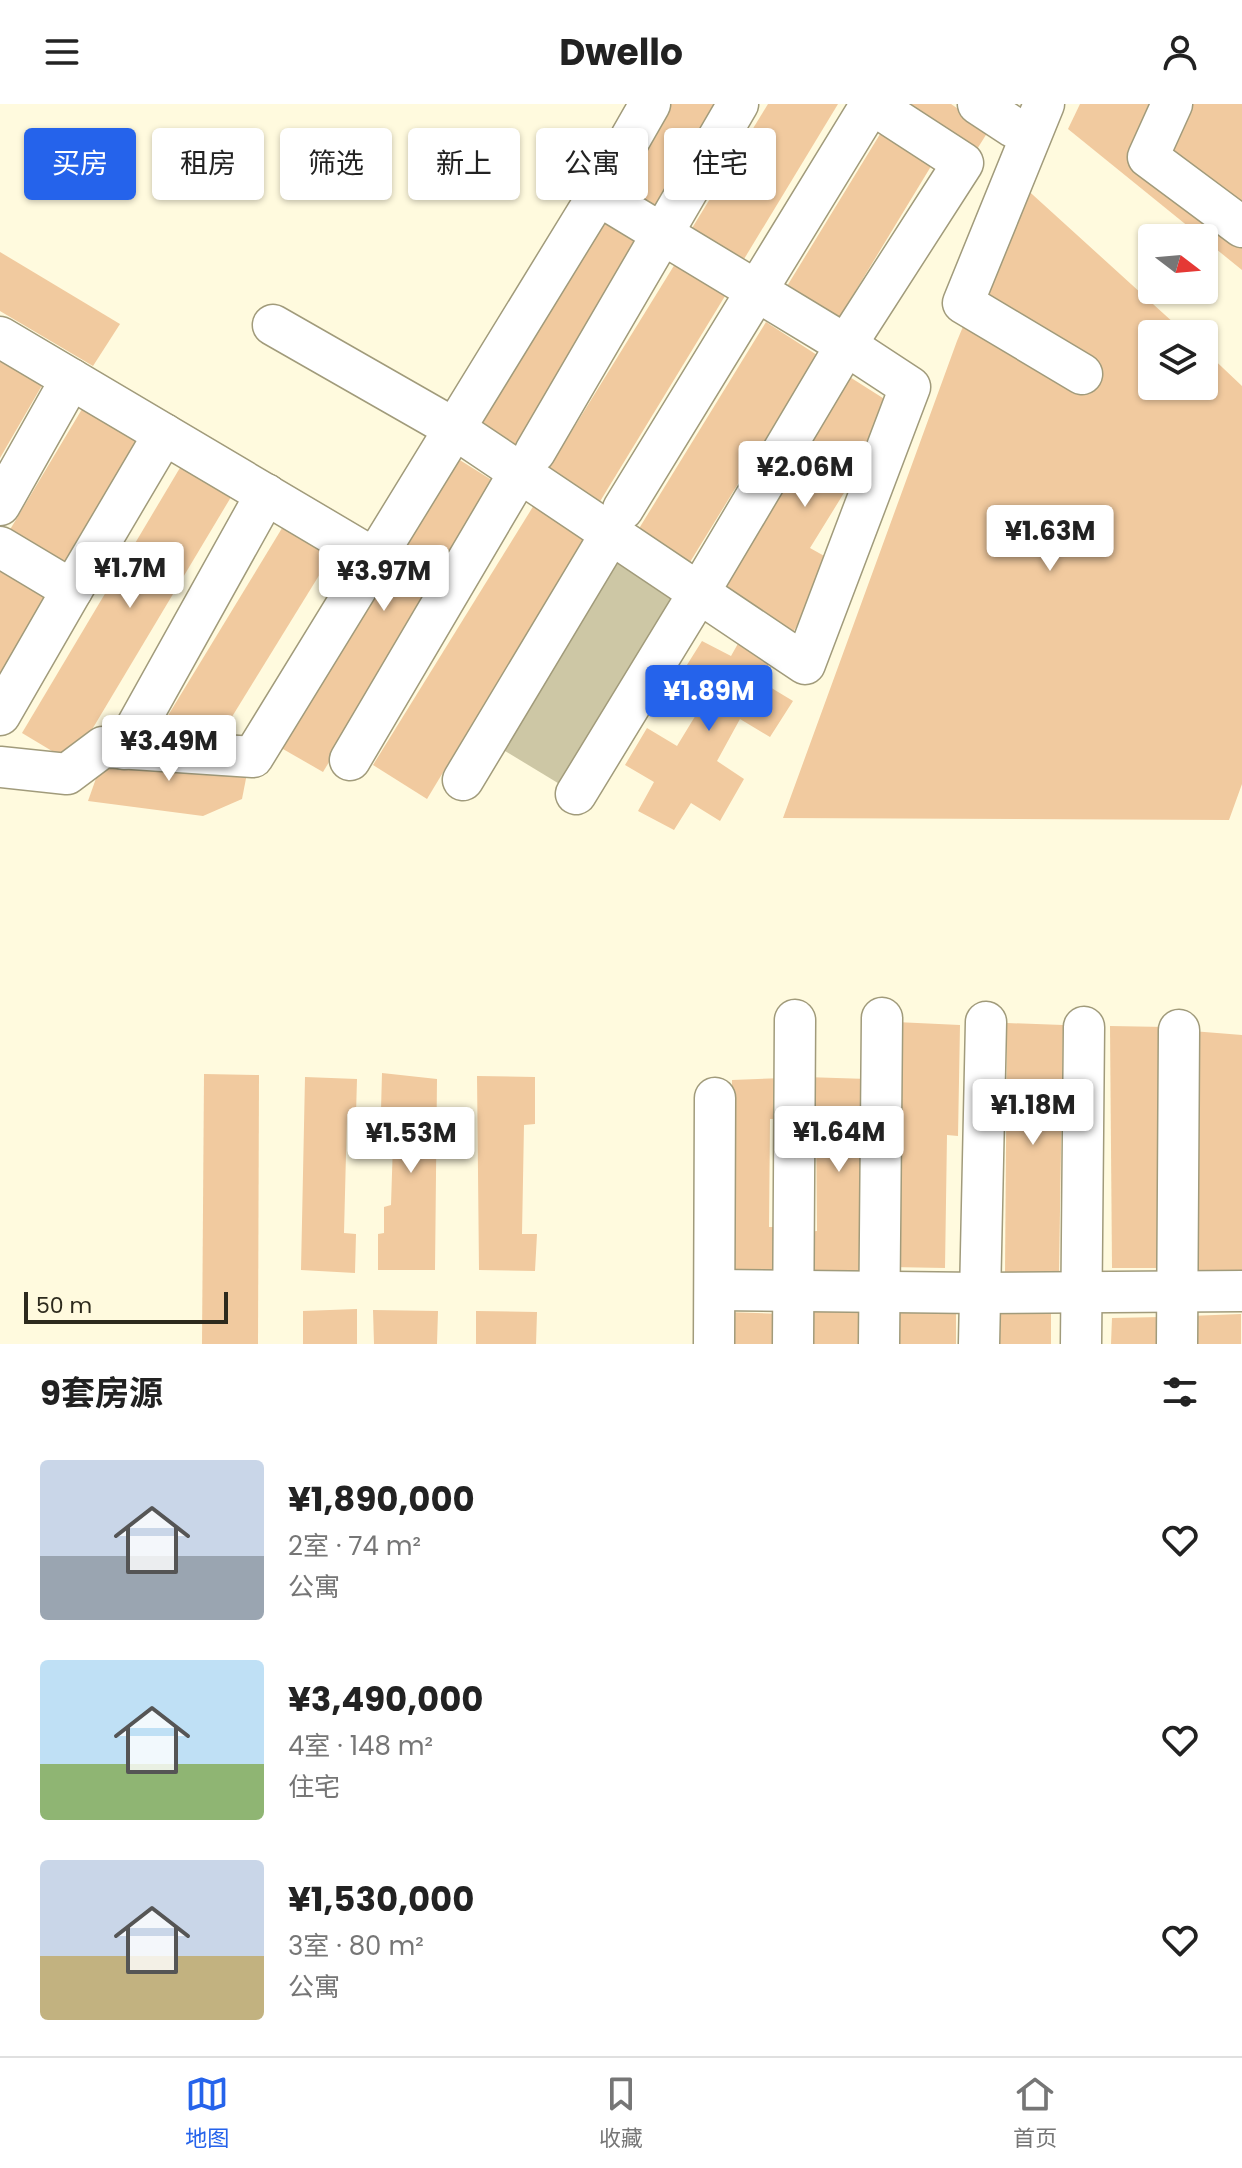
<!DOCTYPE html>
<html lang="zh">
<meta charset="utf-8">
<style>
:root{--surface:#fff;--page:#f2f2f2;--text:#222;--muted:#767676;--line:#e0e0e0;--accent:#2563eb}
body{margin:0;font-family:Poppins,"Noto Sans SC",sans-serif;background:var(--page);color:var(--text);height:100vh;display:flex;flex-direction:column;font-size:30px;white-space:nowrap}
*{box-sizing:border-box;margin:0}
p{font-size:26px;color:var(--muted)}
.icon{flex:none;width:44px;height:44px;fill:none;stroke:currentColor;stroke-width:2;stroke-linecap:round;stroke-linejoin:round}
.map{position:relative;height:1240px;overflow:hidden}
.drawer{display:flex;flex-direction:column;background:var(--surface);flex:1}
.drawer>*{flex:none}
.hud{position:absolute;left:24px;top:24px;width:800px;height:72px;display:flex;gap:16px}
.needle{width:52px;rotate:106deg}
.buttons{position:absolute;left:1138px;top:120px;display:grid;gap:16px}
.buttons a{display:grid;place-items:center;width:80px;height:80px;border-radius:8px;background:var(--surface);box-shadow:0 2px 6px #0004;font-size:40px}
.scale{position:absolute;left:24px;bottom:20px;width:204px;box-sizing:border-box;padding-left:8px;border:4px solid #2d2a1d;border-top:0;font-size:22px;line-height:28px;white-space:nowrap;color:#2d2a1d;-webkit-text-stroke:6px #fffade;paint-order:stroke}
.price{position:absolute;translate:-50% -68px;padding:0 18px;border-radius:8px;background:#fff;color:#222;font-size:26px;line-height:52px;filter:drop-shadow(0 2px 4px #0008)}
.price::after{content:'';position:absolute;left:50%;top:48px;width:24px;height:18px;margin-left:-12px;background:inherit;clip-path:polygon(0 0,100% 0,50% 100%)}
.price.active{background:var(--accent);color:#fff}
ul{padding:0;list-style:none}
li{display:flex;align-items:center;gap:24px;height:200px;padding:0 40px}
li span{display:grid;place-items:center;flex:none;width:224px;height:160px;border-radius:8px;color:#555}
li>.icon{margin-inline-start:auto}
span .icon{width:96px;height:96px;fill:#fffc;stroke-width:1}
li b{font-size:34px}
h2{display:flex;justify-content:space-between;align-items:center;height:96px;padding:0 40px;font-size:34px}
.pill{padding:0 28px;border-radius:8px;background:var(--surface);box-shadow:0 2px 6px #0004;font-size:28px;line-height:72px}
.pill.active{background:var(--accent);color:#fff}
header{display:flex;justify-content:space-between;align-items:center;height:104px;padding:0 40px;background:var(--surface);font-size:36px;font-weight:700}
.menu{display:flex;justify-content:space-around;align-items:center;height:112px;border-top:2px solid var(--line);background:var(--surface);font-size:22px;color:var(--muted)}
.menu a{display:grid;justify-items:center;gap:4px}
.menu .active{color:var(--accent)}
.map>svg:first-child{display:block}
</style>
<header><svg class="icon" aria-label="menu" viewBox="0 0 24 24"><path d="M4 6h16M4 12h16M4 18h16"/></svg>Dwello<svg class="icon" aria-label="person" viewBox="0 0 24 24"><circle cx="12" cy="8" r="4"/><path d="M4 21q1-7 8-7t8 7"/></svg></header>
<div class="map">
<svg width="1242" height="1240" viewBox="0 0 1242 1240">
<rect width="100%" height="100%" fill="#fffade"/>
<path fill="#cdc7a5" d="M 610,431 L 698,490 L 576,690 L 487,636 Z"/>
<g fill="#f1ca9f">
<path d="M 659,0 L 730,0 L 660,116 L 608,84 Z"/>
<path d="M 768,0 L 838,0 L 738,165 L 686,134 Z"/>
<path d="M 881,0 L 951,0 L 989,26 L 969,58 Z"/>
<path d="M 1080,0 L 1242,0 L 1242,166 L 1068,25 Z"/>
<path d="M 885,22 L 936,54 L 833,224 L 781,192 Z"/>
<path d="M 1022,81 L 1186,230 L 1152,230 L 1152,282 L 1204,282 L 1204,246 L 1242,282 L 1242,680 L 1229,716 L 783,714 L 957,237 Z"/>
<path d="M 593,109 L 644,141 L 514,353 L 462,322 Z"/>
<path d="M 0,148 L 120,220 L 93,262 L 0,207 Z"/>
<path d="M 675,160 L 725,192 L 596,404 L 544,372 Z"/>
<path d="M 766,218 L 817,251 L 687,463 L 635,431 Z"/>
<path d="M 0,242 L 48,271 L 0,354 Z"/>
<path d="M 845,270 L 897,303 L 810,444 L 835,458 L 792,530 L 715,483 Z"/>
<path d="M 88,295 L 145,329 L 65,463 L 8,429 Z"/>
<path d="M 447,348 L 498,380 L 323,668 L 269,637 Z"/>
<path d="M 187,352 L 237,383 L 72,659 L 22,629 Z"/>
<path d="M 534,401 L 585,433 L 427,695 L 373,661 Z"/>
<path d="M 290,411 L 339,439 L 214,642 L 200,646 L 161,623 Z"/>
<path d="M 0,454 L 51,484 L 0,571 Z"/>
<path d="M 744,529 L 775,549 L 760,577 L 793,597 L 770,633 L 740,615 L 717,657 L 744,675 L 720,717 L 691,699 L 674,726 L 638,707 L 654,678 L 625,661 L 647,624 L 677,642 L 708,591 L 680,572 L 702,537 L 731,552 Z"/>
<path d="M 105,649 L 249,659 L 242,695 L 203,712 L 88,697 Z"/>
<path d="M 896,918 L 960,921 L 958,1032 L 947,1031 L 945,1164 L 891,1163 Z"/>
<path d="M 1007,919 L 1063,921 L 1059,1169 L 1005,1168 Z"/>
<path d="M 1110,922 L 1166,923 L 1164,1164 L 1112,1164 Z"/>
<path d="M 1192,927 L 1242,931 L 1242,1168 L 1192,1167 Z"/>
<path d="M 382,969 L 437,975 L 435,1166 L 378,1166 L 378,1130 L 384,1129 L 384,1103 L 391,1101 L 394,1007 L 381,1006 Z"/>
<path d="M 204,970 L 259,971 L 258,1240 L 202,1240 Z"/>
<path d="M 477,972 L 535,973 L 535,1020 L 524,1021 L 522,1130 L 537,1130 L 535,1167 L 479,1166 Z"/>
<path d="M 305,973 L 357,975 L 356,1010 L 347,1010 L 344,1129 L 356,1130 L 355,1169 L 301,1166 Z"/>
<path d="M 805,973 L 868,975 L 867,1167 L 805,1166 L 805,1128 L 817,1127 L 816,1012 L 805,1010 Z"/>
<path d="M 785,974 L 786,1015 L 770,1015 L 769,1123 L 783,1123 L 782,1167 L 730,1166 L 732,976 Z"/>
<path d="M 956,1204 L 956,1240 L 896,1240 L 896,1206 Z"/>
<path d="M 357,1205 L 357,1240 L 303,1240 L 303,1207 Z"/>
<path d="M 373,1206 L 438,1207 L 437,1240 L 374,1240 Z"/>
<path d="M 476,1207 L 537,1208 L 536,1240 L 476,1240 Z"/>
<path d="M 725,1208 L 785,1210 L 784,1240 L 724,1240 Z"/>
<path d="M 809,1208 L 862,1208 L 862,1240 L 806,1240 Z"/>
<path d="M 986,1208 L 1051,1209 L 1051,1240 L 987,1240 Z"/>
<path d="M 1241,1210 L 1241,1240 L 1189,1240 L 1189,1212 Z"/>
<path d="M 1161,1213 L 1161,1240 L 1111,1240 L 1112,1214 Z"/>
</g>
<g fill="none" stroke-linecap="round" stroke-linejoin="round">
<defs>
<g id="minor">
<path d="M 978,0 L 1013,23"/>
<path d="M 1044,0 L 963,199 L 1082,270"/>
<path d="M 1172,0 L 1148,53 L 1242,123"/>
<path d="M 598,91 L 846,241 L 963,59 L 872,0"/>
<path d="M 273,221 L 455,325 L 805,560 L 910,283 L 846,241 L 698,490 L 576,690"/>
<path d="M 0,233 L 375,455"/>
<path d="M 535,348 L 738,0"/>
<path d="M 0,401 L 71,275"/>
<path d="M 623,405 L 871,0"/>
<path d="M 0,443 L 72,486 L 0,611"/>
<path d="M 72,486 L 164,330"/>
<path d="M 124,645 L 266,390"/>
<path d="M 350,656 L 519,369"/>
<path d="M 0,663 L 67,670 L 103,643 L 253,653 L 598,91 L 650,0"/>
<path d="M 463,676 L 610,431"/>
<path d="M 716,1186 L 980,1189 L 1242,1187"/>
<path d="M 714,1240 L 715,994"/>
<path d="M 793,1240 L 795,916"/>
<path d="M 879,1240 L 882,914"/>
<path d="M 979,1240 L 986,918"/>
<path d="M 1081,1240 L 1084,923"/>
<path d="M 1177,1240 L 1179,926"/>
</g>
</defs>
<use href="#minor" stroke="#a19b7b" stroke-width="43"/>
<use href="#minor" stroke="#fff" stroke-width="40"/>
</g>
</svg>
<div class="buttons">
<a><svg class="needle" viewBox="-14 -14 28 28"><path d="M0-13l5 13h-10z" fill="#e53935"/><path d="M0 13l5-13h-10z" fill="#767676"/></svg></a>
<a><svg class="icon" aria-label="layers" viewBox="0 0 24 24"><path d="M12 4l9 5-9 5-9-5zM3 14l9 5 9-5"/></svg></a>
</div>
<div class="scale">50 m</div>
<b class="price" style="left:805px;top:405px">¥2.06M</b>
<b class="price" style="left:1050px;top:469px">¥1.63M</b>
<b class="price" style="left:130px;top:506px">¥1.7M</b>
<b class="price" style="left:384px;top:509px">¥3.97M</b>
<b class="price active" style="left:709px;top:629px">¥1.89M</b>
<b class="price" style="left:169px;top:679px">¥3.49M</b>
<b class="price" style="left:1033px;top:1043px">¥1.18M</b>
<b class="price" style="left:839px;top:1070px">¥1.64M</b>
<b class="price" style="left:411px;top:1071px">¥1.53M</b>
<div class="hud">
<a class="pill active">买房</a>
<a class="pill">租房</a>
<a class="pill">筛选</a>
<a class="pill">新上</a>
<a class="pill">公寓</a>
<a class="pill">住宅</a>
</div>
</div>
<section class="drawer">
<h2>9套房源<svg class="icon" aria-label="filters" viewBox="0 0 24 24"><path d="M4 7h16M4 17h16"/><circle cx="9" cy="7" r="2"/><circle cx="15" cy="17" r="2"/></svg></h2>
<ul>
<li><span style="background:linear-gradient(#c9d6e8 60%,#9aa5b1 0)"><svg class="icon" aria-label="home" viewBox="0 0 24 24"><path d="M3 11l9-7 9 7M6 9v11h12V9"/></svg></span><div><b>¥1,890,000</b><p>2室 · 74 m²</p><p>公寓</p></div><svg class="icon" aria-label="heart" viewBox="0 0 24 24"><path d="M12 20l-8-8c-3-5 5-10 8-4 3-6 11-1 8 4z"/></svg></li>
<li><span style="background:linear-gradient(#bfe0f5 65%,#8fb573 0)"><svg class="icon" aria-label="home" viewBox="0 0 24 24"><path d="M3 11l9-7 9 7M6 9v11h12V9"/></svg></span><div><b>¥3,490,000</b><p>4室 · 148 m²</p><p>住宅</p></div><svg class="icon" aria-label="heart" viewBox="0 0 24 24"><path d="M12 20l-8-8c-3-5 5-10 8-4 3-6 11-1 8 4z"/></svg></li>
<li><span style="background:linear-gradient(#c9d6e8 60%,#c2b280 0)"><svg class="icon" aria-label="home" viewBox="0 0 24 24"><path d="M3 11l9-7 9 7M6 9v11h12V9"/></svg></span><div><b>¥1,530,000</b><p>3室 · 80 m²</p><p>公寓</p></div><svg class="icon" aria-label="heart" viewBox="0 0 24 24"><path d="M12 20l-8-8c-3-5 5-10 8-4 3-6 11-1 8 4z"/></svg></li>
</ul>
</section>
<nav class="menu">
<a class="active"><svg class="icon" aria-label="map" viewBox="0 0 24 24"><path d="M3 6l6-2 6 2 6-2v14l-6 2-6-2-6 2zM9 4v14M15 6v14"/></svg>地图</a>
<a><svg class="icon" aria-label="saved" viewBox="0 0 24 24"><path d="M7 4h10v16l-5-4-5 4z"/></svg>收藏</a>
<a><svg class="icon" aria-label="home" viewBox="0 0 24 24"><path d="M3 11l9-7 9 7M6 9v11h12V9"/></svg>首页</a>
</nav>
